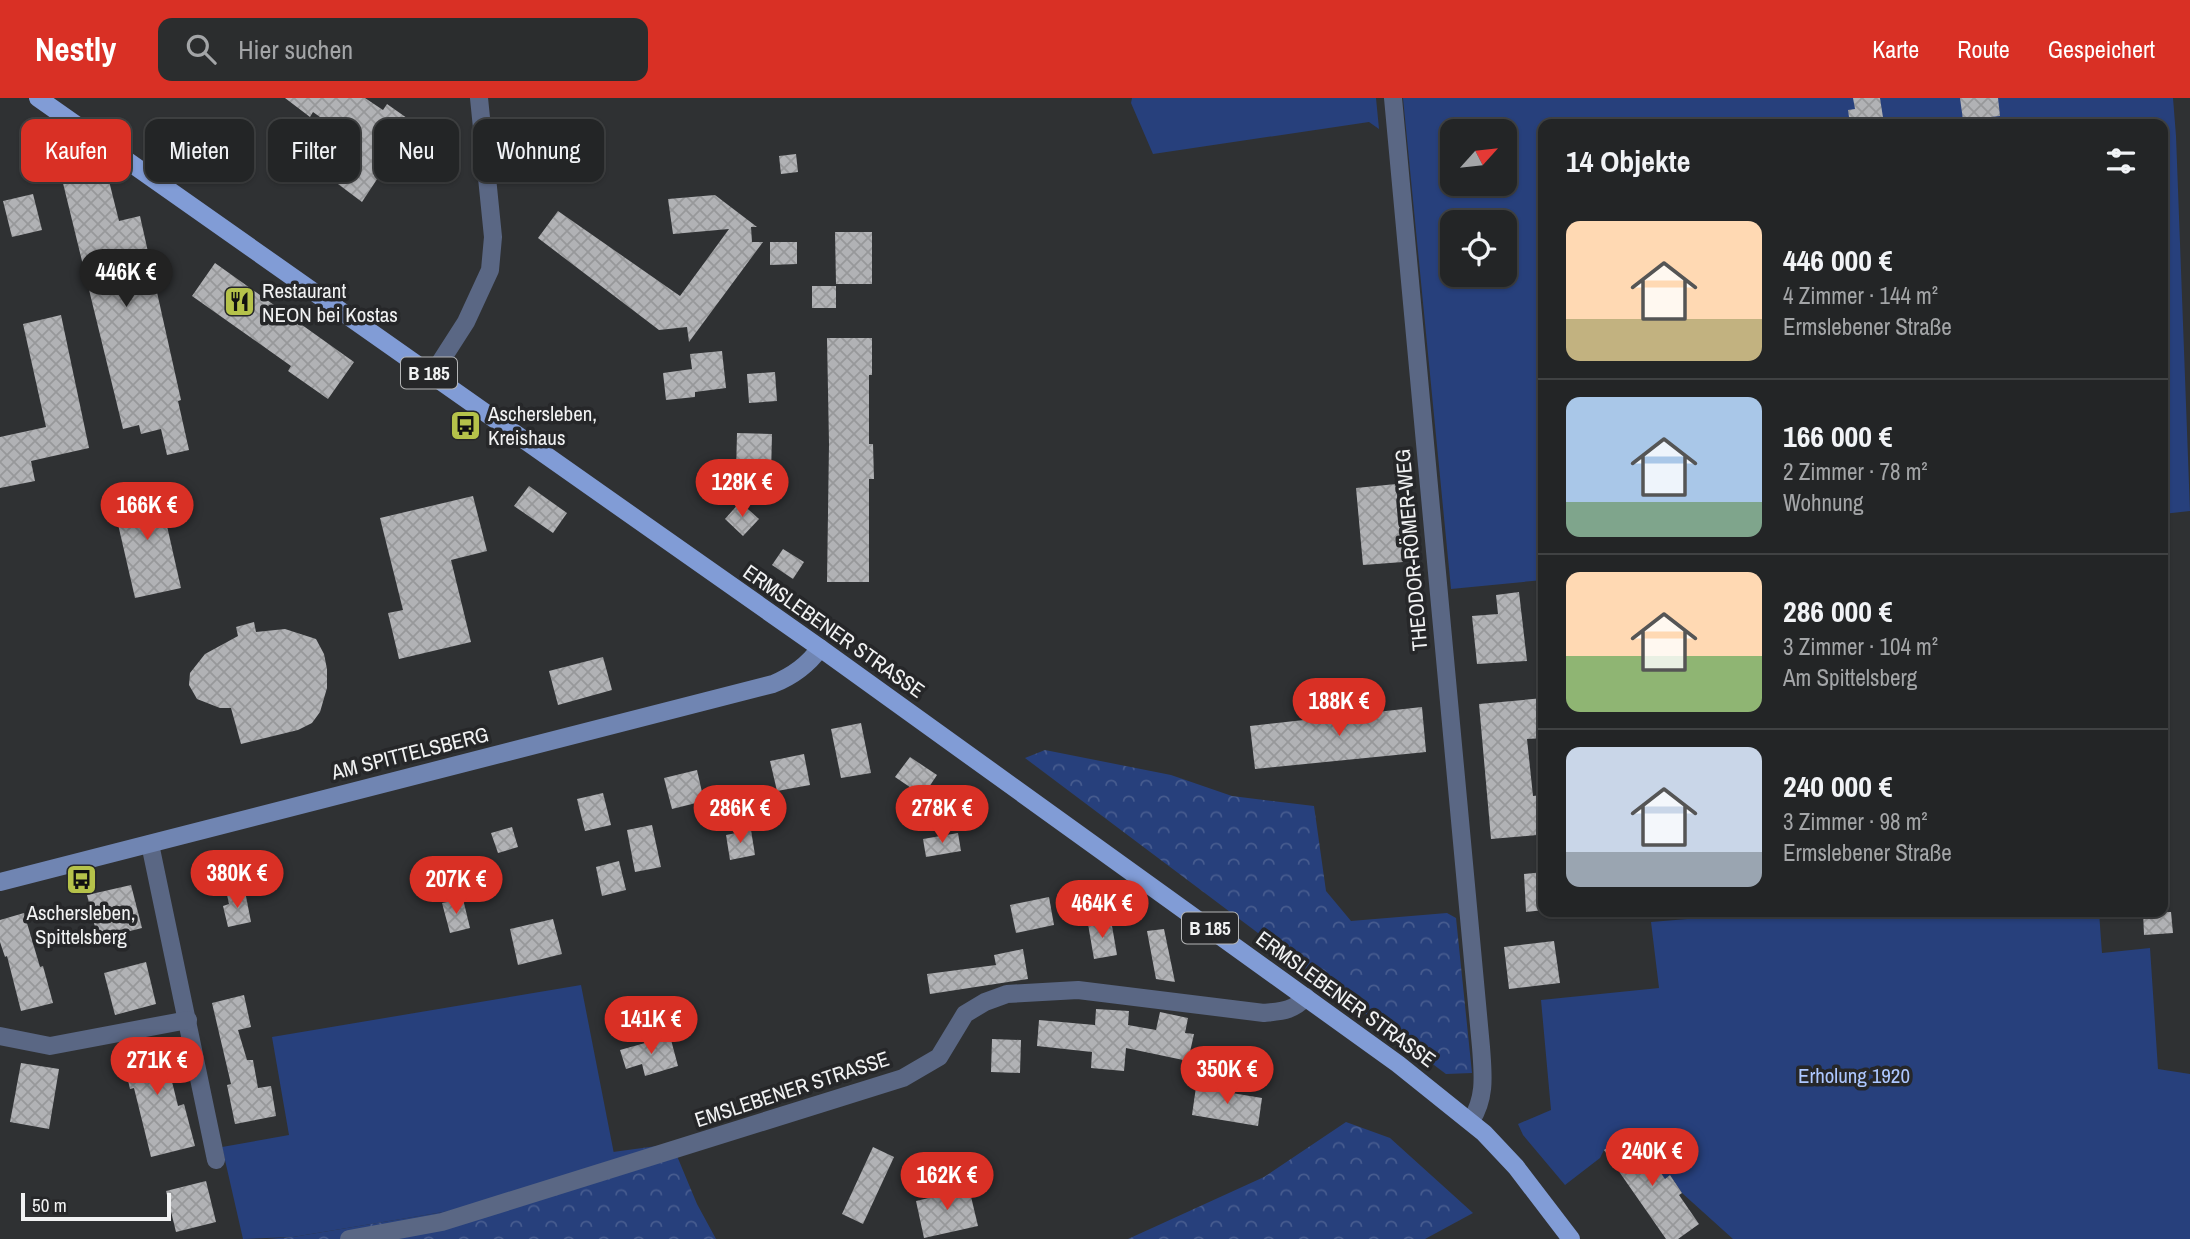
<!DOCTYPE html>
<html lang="de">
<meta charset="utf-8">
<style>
:root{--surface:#232526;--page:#2b2d2e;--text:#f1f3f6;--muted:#a3a5a7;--line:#404243;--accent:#d93025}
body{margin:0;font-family:"Archivo Narrow",sans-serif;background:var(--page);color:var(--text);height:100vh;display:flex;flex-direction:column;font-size:26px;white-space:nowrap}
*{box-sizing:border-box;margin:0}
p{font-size:23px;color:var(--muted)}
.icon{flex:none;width:38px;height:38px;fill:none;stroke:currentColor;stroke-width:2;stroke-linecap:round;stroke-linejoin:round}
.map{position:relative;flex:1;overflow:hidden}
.details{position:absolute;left:1538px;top:21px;width:630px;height:798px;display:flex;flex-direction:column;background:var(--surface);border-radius:14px;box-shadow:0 2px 5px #0004,0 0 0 2px var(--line)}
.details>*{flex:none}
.top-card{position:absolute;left:21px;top:21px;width:665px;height:63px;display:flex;gap:14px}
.needle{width:46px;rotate:63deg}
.controls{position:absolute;left:1440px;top:21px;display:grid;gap:14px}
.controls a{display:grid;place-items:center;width:77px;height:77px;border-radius:14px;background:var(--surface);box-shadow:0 2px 5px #0004,0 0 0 2px var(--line);font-size:35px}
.scale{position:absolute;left:21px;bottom:18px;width:150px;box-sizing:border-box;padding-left:7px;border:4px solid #f1f2f3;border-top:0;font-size:19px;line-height:24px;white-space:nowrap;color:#f1f2f3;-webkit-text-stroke:5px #262729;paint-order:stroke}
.price{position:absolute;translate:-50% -60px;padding:0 16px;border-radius:24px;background:var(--accent);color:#fff;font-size:23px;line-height:46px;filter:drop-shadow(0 2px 4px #0008)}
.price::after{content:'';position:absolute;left:50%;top:42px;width:21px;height:16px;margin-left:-10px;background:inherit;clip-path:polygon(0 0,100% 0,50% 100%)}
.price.active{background:#222;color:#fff}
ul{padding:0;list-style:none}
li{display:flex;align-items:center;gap:21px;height:175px;padding:0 28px}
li+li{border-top:2px solid var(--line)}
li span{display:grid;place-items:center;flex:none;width:196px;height:140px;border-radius:14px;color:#555}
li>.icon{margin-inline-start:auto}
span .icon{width:84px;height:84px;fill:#fffc;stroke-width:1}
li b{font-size:30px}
h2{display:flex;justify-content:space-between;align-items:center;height:84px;padding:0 28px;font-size:30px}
.chip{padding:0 24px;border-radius:14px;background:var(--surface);box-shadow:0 2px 5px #0004,0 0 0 2px var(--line);font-size:24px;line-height:63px}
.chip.active{background:var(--accent);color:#fff}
header{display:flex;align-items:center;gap:42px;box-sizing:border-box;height:98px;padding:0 35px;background:var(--accent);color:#fff}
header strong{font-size:33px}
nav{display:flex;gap:38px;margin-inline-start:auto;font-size:24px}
.search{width:490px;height:63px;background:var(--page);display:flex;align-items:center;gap:18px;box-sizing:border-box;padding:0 24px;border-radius:14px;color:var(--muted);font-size:26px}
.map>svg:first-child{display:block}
</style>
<header>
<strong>Nestly</strong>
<div class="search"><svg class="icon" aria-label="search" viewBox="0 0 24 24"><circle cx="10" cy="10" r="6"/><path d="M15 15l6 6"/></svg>Hier suchen</div>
<nav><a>Karte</a><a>Route</a><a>Gespeichert</a></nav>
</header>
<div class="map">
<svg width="2190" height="1141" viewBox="0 0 2190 1141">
<defs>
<pattern id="forest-crowns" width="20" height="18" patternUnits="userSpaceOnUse" patternTransform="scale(1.75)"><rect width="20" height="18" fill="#27407c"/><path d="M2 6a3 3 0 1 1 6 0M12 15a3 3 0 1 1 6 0" fill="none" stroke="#475c8f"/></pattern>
<pattern id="building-cross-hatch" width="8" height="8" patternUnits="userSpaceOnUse" patternTransform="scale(1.75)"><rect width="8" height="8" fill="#b1b2b5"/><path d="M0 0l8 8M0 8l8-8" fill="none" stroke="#97989a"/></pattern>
</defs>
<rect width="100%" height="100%" fill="#2f3133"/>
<g fill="#27407c" fill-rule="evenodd">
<path d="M 1132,0 L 1376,0 L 1379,31 L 1369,24 L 1153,56 L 1131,5 Z"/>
<path d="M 1403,0 L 2173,0 L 2176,38 L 2190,413 L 2163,416 L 2163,26 L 1544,26 L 1543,482 L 1451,491 ZM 1452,33 L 1505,33 L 1505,86 L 1452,86 ZM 1452,124 L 1505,124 L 1505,177 L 1452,177 Z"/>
<path d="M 1772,814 L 2099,814 L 2102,855 L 2150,850 L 2158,971 L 2190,976 L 2190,1141 L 1733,1141 L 1682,1095 L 1670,1077 L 1665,1081 L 1604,1052 L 1600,1060 L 1565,1087 L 1523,1037 L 1518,1026 L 1551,1012 L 1541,902 L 1659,890 L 1651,824 Z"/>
<path d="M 581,887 L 615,1061 L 467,1110 L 293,1139 L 243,1141 L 222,1049 L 289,1037 L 272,939 Z"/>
</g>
<g fill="url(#forest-crowns)">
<path d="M 1045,652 L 1171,677 L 1232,698 L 1314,708 L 1326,793 L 1351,823 L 1447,815 L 1456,820 L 1472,975 L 1446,976 L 1025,660 Z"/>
<path d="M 1346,1024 L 1390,1040 L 1473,1115 L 1425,1141 L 1128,1141 L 1264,1079 Z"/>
<path d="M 672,1046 L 697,1106 L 716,1141 L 267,1141 L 293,1139 L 467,1110 L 614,1061 L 613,1054 Z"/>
</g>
<g fill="url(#building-cross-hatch)">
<path d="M 285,0 L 365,0 L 383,12 L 387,6 L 414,25 L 362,104 L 334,83 L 355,44 L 313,14 L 310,19 Z"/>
<path d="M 1853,0 L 1880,0 L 1884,26 L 1850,26 L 1848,12 L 1855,11 Z"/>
<path d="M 1960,0 L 1998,0 L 2000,18 L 1963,22 Z"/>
<path d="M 796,56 L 798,74 L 781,76 L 779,58 Z"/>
<path d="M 105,67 L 119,123 L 140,118 L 181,302 L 178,303 L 189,352 L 167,357 L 161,331 L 141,336 L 139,327 L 123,331 L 61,77 Z"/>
<path d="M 33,96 L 42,132 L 12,139 L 3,103 Z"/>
<path d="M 715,97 L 757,129 L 751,129 L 752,144 L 763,144 L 689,244 L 687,229 L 659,232 L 538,140 L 558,113 L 680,198 L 729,131 L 673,136 L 668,101 Z"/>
<path d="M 835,134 L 872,134 L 872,186 L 836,186 Z"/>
<path d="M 770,144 L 797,144 L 797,166 L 770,167 Z"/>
<path d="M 215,165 L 354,264 L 328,301 L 288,273 L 291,268 L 192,198 Z"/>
<rect x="812" y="188" width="24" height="22"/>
<path d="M 61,217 L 89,350 L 31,363 L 35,383 L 0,390 L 0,339 L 46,329 L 23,226 Z"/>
<path d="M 827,240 L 872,240 L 872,277 L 869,277 L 869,346 L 873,346 L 874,381 L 869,381 L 869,484 L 827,484 L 829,346 Z"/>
<path d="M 722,253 L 726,290 L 695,294 L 695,299 L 666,302 L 663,275 L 692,271 L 690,256 Z"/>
<path d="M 775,274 L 777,303 L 749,305 L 747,276 Z"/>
<path d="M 737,335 L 772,336 L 771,377 L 736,375 Z"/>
<path d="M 1396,386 L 1403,464 L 1363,467 L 1356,390 Z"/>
<path d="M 158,388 L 181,490 L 135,500 L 112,400 Z"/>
<path d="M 529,388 L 567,415 L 553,435 L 514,408 Z"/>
<path d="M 473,398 L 487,453 L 451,462 L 471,544 L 399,561 L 388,515 L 403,512 L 380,420 Z"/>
<path d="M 740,404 L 759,421 L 743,438 L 725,421 Z"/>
<path d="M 783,451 L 804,464 L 793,481 L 772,467 Z"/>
<path d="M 1519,494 L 1527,563 L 1477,566 L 1472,518 L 1498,516 L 1496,497 Z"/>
<path d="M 254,524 L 256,534 L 285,531 L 316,541 L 324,556 L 327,571 L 327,590 L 320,614 L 312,625 L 298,632 L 241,646 L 231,610 L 220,610 L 197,601 L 189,587 L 190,575 L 205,556 L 238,538 L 236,529 Z"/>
<path d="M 603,559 L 612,592 L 558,607 L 549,573 Z"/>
<path d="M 1544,600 L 1544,640 L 1527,641 L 1533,698 L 1542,697 L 1544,728 L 1537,729 L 1537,737 L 1491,741 L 1479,606 Z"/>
<path d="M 1422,609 L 1426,654 L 1255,671 L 1250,628 Z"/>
<path d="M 861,625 L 871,675 L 841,680 L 831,631 Z"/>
<path d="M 804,656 L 810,687 L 777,693 L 770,663 Z"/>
<path d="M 910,659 L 937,677 L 923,698 L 895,679 Z"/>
<path d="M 697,672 L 704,703 L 672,711 L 664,680 Z"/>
<path d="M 603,695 L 611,727 L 585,733 L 577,701 Z"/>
<path d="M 652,727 L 661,769 L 635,774 L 627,732 Z"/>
<path d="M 512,729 L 518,749 L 498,755 L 491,735 Z"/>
<path d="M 751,732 L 755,757 L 730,762 L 726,737 Z"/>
<path d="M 958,735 L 961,753 L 926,759 L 923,741 Z"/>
<path d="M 619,763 L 626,792 L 602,798 L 596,769 Z"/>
<path d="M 1544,774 L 1544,812 L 1526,814 L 1524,776 Z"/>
<path d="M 131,787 L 142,830 L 98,841 L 87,797 Z"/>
<path d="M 245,793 L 251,824 L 228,829 L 223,808 L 229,806 L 227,797 Z"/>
<path d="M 1049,799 L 1054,827 L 1016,835 L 1010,807 Z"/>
<path d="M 463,801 L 470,830 L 450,835 L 442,805 Z"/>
<path d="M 2143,814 L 2171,814 L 2173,835 L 2144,837 Z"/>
<path d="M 24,815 L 40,869 L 43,868 L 53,905 L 21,913 L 7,858 L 5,859 L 0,844 L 0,822 Z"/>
<path d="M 553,821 L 562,856 L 518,867 L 510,831 Z"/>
<path d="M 1111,822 L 1117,857 L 1094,861 L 1088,826 Z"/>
<path d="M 1164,831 L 1175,884 L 1156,881 L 1147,833 Z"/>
<path d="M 1554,843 L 1560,885 L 1509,891 L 1504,849 Z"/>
<path d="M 1023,851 L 1028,881 L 930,896 L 927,876 L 996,867 L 994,857 Z"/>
<path d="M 146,864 L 156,906 L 115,917 L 104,875 Z"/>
<path d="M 244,897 L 251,929 L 238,932 L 247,962 L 253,962 L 258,990 L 271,988 L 276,1018 L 235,1026 L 227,987 L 231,986 L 212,905 Z"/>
<path d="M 1096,911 L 1129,913 L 1128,927 L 1156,932 L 1160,914 L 1188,920 L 1185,935 L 1194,936 L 1188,963 L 1126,950 L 1124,973 L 1091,970 L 1092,954 L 1037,948 L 1039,922 L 1095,927 Z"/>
<path d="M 670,938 L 678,968 L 645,978 L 642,966 L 626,971 L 620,952 Z"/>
<path d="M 161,939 L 178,1008 L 184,1006 L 195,1048 L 151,1059 L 134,990 L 130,991 L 120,948 Z"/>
<path d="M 992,941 L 1021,942 L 1020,975 L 991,974 Z"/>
<path d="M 21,965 L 59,971 L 49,1031 L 10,1024 Z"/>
<path d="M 1196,989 L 1262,1000 L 1258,1028 L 1192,1017 Z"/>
<path d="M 1632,1033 L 1665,1081 L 1670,1077 L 1682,1095 L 1679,1097 L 1699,1126 L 1678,1141 L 1666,1141 L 1604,1052 Z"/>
<path d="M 873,1049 L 894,1059 L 863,1126 L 842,1116 Z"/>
<path d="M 206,1083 L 216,1124 L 176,1134 L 166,1093 Z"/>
<path d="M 968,1086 L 978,1128 L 924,1140 L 916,1103 L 946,1096 L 945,1092 Z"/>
</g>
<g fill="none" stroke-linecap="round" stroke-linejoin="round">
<g stroke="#5a6784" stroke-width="18">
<path d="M 1393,0 L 1481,949 C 1483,977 1486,999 1471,1023"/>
<path d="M 432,277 L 466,224 L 490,172 L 493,139 L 479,0"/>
<path d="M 150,746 L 216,1062"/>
<path d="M 0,938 L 50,948 L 188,922"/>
<path d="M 349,1141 L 442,1124 L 903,980 L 939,959 L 965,916 L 985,904 L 1007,896 L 1078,892 L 1264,915 C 1282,913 1293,913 1306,899"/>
</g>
<path stroke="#7085b2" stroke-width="18" d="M 0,784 L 773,586 C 793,578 808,567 820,550"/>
<path stroke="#819cd6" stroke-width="18" d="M 38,0 L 820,550 L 1398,966 L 1484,1035 L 1516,1069 L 1571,1141"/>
</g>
<defs>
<symbol id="restaurant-square" viewBox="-11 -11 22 22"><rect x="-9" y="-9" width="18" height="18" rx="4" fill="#b5c24a" stroke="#262729"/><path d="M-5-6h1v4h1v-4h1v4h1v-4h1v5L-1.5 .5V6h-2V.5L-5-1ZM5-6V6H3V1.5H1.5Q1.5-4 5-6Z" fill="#111"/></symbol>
<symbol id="bus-square" viewBox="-11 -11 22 22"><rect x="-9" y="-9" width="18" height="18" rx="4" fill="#b5c24a" stroke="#262729"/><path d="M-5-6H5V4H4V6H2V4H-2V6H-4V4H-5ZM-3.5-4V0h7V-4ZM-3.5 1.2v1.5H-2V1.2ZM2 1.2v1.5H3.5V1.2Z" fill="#111"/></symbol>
</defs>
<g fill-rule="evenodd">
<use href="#restaurant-square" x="222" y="186" width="35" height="35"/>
<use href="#bus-square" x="448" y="310" width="35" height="35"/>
<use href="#bus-square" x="64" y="764" width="35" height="35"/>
</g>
<g text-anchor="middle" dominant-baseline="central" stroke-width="7" stroke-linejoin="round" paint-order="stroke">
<g fill="#262729" stroke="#b4b5b6" stroke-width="2">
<rect x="401" y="259.5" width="56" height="31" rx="5"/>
<rect x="1182" y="814.5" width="56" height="31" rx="5"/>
</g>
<g font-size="19" font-weight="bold" fill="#f1f2f3">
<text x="429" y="275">B 185</text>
<text x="1210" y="830">B 185</text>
</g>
<g font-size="21" fill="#f1f2f3" stroke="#262729" text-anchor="start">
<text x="262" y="192">Restaurant<tspan x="262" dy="24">NEON bei Kostas</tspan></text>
<text x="488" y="315">Aschersleben,<tspan x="488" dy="24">Kreishaus</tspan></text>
<text x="81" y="814" text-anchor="middle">Aschersleben,<tspan x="81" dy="24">Spittelsberg</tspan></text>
</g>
<g font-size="21" fill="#f1f2f3" stroke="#262729">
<text transform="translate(1411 452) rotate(-95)">THEODOR-RÖMER-WEG</text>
<text transform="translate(834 533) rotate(35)">ERMSLEBENER STRASSE</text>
<text transform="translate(410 655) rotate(-14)">AM SPITTELSBERG</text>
<text transform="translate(1346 901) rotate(36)">ERMSLEBENER STRASSE</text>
<text transform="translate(792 991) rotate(-18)">EMSLEBENER STRASSE</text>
</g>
<g font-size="21" fill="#aec8ff" stroke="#262729">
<text x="1854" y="977">Erholung 1920</text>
</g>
</g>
</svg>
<div class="controls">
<a><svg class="needle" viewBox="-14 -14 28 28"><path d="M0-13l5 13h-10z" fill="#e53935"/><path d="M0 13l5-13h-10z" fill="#a3a5a7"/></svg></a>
<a><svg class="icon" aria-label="locate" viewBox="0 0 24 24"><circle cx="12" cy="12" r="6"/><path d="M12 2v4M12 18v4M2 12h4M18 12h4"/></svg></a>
</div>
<div class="scale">50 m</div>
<b class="price active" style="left:126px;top:211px">446K €</b>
<b class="price" style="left:742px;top:421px">128K €</b>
<b class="price" style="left:147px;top:444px">166K €</b>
<b class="price" style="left:1339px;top:640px">188K €</b>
<b class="price" style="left:740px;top:747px">286K €</b>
<b class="price" style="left:942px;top:747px">278K €</b>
<b class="price" style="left:237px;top:812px">380K €</b>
<b class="price" style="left:456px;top:818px">207K €</b>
<b class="price" style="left:1102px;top:842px">464K €</b>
<b class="price" style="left:651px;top:958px">141K €</b>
<b class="price" style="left:157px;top:999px">271K €</b>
<b class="price" style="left:1227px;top:1008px">350K €</b>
<b class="price" style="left:1652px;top:1090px">240K €</b>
<b class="price" style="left:947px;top:1114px">162K €</b>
<div class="top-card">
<a class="chip active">Kaufen</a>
<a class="chip">Mieten</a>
<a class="chip">Filter</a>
<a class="chip">Neu</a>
<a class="chip">Wohnung</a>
</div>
<section class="details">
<h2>14 Objekte<svg class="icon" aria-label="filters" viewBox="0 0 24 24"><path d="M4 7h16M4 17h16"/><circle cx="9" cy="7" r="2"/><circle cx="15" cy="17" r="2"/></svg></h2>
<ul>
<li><span style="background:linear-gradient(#ffd9b3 70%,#c2b280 0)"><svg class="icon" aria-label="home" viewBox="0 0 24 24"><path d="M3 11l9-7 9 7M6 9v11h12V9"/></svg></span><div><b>446 000 €</b><p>4 Zimmer · 144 m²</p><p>Ermslebener Straße</p></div></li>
<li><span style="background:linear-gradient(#a9c7e8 75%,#7fa58c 0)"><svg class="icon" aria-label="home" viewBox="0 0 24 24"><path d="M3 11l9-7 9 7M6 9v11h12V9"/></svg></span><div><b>166 000 €</b><p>2 Zimmer · 78 m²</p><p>Wohnung</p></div></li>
<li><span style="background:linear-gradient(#ffd9b3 60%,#8fb573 0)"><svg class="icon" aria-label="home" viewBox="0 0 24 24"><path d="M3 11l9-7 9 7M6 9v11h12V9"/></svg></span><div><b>286 000 €</b><p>3 Zimmer · 104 m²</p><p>Am Spittelsberg</p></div></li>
<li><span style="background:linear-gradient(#c9d6e8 75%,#9aa5b1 0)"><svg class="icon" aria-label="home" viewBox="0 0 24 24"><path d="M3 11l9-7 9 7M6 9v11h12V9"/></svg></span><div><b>240 000 €</b><p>3 Zimmer · 98 m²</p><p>Ermslebener Straße</p></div></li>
</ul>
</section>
</div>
